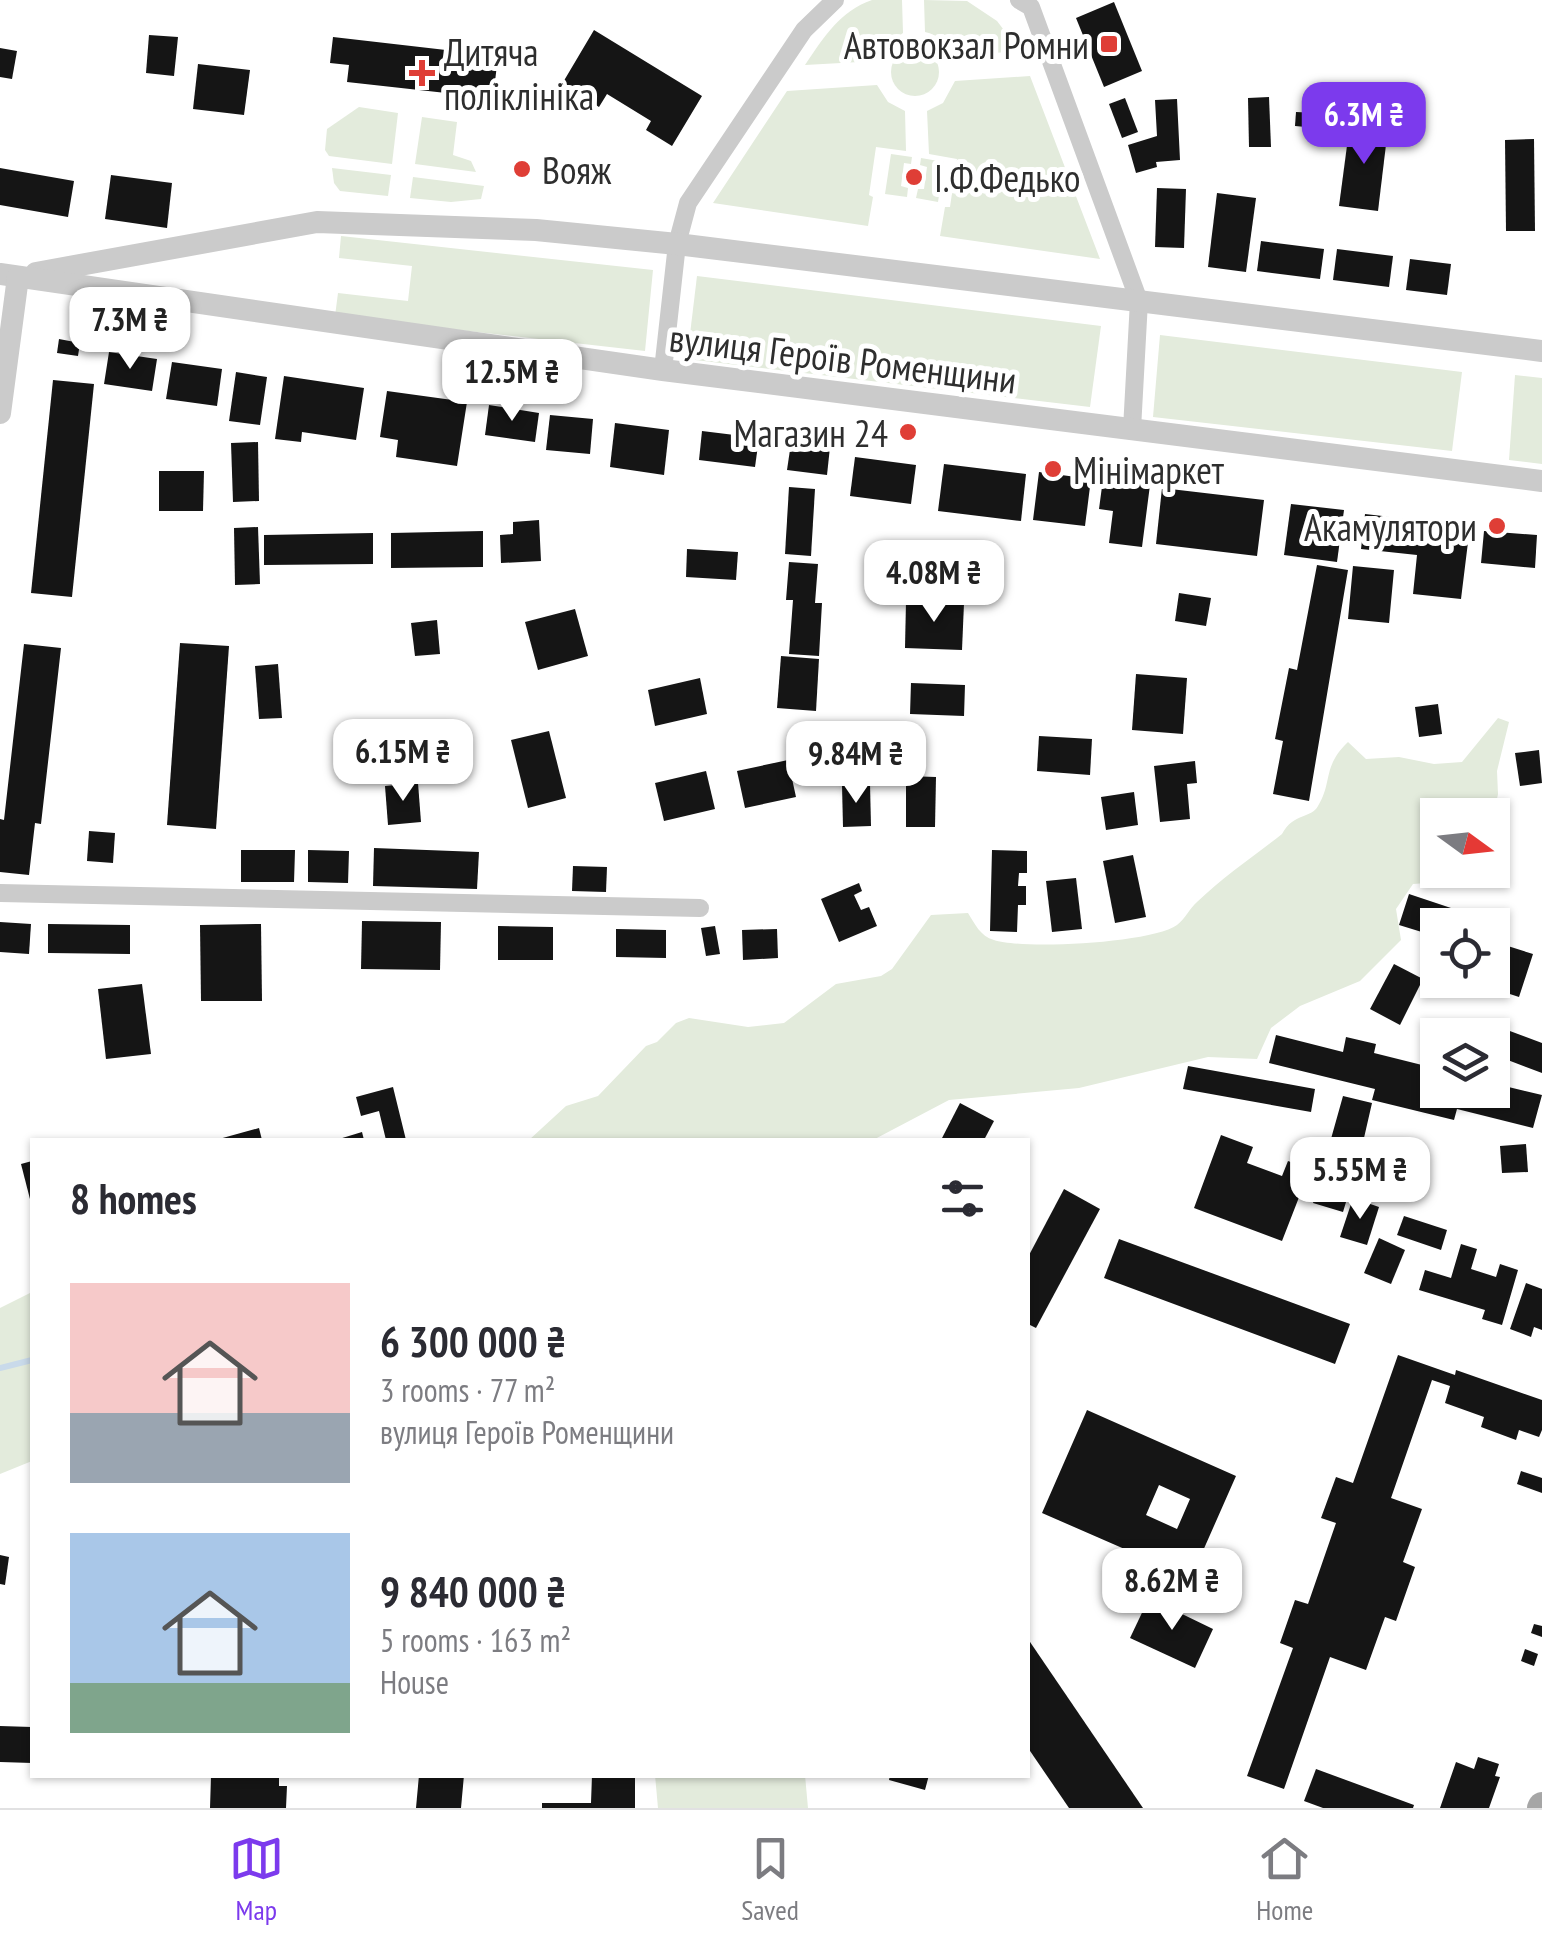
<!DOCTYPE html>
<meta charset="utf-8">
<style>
:root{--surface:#fff;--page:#f7f7f7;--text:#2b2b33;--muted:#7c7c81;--line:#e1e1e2;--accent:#7c3aed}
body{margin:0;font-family:"PT Sans Narrow",sans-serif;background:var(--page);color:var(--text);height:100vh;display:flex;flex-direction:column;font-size:38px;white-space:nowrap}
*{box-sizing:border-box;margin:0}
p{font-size:32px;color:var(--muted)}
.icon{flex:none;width:55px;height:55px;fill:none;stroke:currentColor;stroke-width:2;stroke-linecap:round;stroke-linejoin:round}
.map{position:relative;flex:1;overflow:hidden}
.drawer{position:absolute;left:30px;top:1138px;width:1000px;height:640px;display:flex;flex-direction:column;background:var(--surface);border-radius:0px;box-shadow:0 2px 8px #0004}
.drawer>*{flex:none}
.needle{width:65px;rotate:105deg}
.controls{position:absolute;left:1420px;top:798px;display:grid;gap:20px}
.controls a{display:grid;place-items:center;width:90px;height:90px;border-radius:0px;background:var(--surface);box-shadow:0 2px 8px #0004;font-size:50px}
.price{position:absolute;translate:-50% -85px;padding:0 22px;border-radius:20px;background:#fff;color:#222;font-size:32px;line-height:65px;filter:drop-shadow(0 2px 5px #0008)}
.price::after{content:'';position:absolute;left:50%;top:60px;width:30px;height:22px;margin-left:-15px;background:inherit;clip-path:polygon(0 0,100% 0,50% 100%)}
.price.on{background:var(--accent);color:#fff}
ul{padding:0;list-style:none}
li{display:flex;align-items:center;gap:30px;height:250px;padding:0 40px}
li span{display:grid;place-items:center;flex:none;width:280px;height:200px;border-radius:0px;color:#555}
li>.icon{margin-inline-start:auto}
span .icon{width:120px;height:120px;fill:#fffc;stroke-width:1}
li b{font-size:42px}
h2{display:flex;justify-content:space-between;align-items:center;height:120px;padding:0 40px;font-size:42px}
.menu{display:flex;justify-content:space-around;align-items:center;height:140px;border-top:2px solid var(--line);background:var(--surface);font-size:28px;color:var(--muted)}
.menu a{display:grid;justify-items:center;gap:5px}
.menu .on{color:var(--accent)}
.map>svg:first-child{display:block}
</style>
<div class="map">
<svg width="1542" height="1808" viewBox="0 0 1542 1808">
<rect width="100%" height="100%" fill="#fff"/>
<g fill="#e3ebdc">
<path d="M 872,0 L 902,0 L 903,33 L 882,48 L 877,61 L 805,65 C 823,38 840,11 872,0 Z"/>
<path d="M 924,0 L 967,1 L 997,21 L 1020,51 L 952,56 C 948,43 938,35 925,32 Z"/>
<circle cx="915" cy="72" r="24"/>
<path d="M 1030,76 L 1100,259 L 940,236 L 945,207 L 950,207 L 957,159 L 929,154 L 927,111 L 943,103 L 955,81 Z"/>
<path d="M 877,85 L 888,102 L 905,111 L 906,151 L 876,147 L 869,195 L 873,197 L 868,226 L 713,203 L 787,91 Z"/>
<path d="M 359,107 L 398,113 L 392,164 L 329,156 L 325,150 L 327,129 Z"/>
<path d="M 422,117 L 457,122 L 453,155 L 471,161 L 476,172 L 415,164 Z"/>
<path d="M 891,154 L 912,157 L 911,164 L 904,163 L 901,186 L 908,188 L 907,197 L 885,194 Z"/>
<path d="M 921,158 L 944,162 L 938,202 L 916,198 L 918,189 L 924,189 L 927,167 L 920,165 Z"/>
<path d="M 332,168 L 391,175 L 388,196 L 340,191 L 334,183 Z"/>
<path d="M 413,177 L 484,186 L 481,199 L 451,202 L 410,198 Z"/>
<path d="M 341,236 L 653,270 L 645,351 L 335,316 L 338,293 L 408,301 L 412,266 L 339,258 Z"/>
<path d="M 697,276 L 1101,326 L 1090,407 L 687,359 Z"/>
<path d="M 1160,335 L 1462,372 L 1452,451 L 1153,417 Z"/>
<path d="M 1515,375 L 1542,378 L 1542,464 L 1509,460 Z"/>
<path d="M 1498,718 L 1509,722 L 1497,771 L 1498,794 L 1493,818 L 1492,815 L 1438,815 L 1438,870 L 1478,870 L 1477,874 L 1453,881 L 1413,884 L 1396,909 L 1401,940 L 1360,981 L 1300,1006 L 1271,1028 L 1257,1059 L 1208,1057 L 1079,1088 L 949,1100 L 873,1140 L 529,1140 L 566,1106 L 598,1096 L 646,1046 L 657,1042 L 676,1023 L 689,1018 L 748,1027 L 784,1023 L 836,984 L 881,976 L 892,969 L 931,915 L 968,913 C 975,924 980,936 994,940 C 1023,950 1152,943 1177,925 C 1185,919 1190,908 1197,902 C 1223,877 1254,856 1282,834 C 1294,812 1311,819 1318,806 C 1333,781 1322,767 1348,742 L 1366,759 L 1399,757 L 1434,764 L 1462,762 Z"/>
<path d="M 32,1292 L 32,1461 L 0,1474 L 0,1308 Z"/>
<path d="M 655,1775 L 805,1775 L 808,1808 L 658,1808 Z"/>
</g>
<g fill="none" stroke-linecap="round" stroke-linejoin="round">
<path stroke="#c9daea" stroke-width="6" d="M 0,1368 L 32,1360"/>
</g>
<g fill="#151515" fill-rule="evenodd">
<path d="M 1114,2 L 1142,71 L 1104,87 L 1076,18 Z"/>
<path d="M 594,30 L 702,96 L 672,146 L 646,130 L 651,121 L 607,94 L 599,107 L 562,84 Z"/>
<path d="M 149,35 L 178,37 L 174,76 L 146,73 Z"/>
<path d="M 333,37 L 498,56 L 492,107 L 463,104 L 464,95 L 347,82 L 349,65 L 330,63 Z"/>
<path d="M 0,48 L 17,51 L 12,79 L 0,77 Z"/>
<path d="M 198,64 L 250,70 L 244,115 L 193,109 Z"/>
<path d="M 1269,97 L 1271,147 L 1249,147 L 1248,98 Z"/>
<path d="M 1125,98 L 1138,132 L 1122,138 L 1109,104 Z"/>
<path d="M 1177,99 L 1180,160 L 1156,162 L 1157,167 L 1136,173 L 1128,145 L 1157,136 L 1155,100 Z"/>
<path d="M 1296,112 L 1318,113 L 1317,128 L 1295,126 Z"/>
<path d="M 1350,123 L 1388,128 L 1378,211 L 1339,206 Z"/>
<path d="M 1534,139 L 1535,231 L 1506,231 L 1505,140 Z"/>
<path d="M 0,168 L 74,181 L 68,217 L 0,205 Z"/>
<path d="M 111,175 L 172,183 L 167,228 L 105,219 Z"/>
<path d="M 1157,188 L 1186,189 L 1184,248 L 1155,247 Z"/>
<path d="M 1217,193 L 1256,198 L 1246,272 L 1208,267 Z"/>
<path d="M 1261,241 L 1324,249 L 1320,279 L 1257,271 Z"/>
<path d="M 1337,249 L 1393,256 L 1389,287 L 1333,280 Z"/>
<path d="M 1410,259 L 1451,264 L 1447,295 L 1406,290 Z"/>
<path d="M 59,339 L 80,343 L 78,356 L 57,353 Z"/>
<path d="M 109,352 L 157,359 L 152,391 L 104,384 Z"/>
<path d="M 172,362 L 222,369 L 217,406 L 166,399 Z"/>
<path d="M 236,372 L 267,377 L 260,425 L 229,421 Z"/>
<path d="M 284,376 L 364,388 L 356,440 L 302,432 L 301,442 L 275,439 Z"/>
<path d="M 53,380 L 94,384 L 72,597 L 31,593 Z"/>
<path d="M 387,391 L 467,402 L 457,466 L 396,457 L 398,440 L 380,437 Z"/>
<path d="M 489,405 L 539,413 L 535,442 L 485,435 Z"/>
<path d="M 550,415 L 593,419 L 590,454 L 546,450 Z"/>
<path d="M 615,423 L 669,430 L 664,475 L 610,467 Z"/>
<path d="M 702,431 L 759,438 L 755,467 L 699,460 Z"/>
<path d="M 258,442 L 259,501 L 233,502 L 231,443 Z"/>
<path d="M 791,443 L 830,447 L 827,475 L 787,470 Z"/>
<path d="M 855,457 L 916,465 L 911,504 L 850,496 Z"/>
<path d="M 944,464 L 1026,474 L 1021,521 L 938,511 Z"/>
<path d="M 159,471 L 204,471 L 203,511 L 159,511 Z"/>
<path d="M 1039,472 L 1091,479 L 1085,526 L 1033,520 Z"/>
<path d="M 1103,479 L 1150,485 L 1142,547 L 1109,543 L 1113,511 L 1099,509 Z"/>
<path d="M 789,487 L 815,489 L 811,556 L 785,554 Z"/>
<path d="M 1162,488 L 1264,500 L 1257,556 L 1156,544 Z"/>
<path d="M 1291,504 L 1344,510 L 1337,562 L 1284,555 Z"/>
<path d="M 1365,514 L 1470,526 L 1461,599 L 1413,594 L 1417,555 L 1361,549 Z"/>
<path d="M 539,520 L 541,561 L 501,563 L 500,535 L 513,534 L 513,522 Z"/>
<path d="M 258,527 L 260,584 L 235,585 L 234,528 Z"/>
<path d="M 483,531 L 483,567 L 391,568 L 391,533 Z"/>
<path d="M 1484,531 L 1537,535 L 1535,568 L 1481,563 Z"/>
<path d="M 373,533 L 373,564 L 264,565 L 264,535 Z"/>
<path d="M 915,542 L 958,548 L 954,574 L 911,569 Z"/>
<path d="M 687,549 L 738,552 L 736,580 L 686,577 Z"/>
<path d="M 789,562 L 818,564 L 815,603 L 822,603 L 819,656 L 789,654 L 793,600 L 786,600 Z"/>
<path d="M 1317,565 L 1348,570 L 1309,801 L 1273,794 L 1283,741 L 1275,739 L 1289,668 L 1297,670 Z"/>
<path d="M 1353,566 L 1394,570 L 1389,623 L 1348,619 Z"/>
<path d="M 1179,593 L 1211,598 L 1206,626 L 1175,621 Z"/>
<path d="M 906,601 L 964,603 L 962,650 L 905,648 Z"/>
<path d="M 575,609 L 588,656 L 538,670 L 525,622 Z"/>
<path d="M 437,620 L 440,654 L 415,656 L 411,623 Z"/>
<path d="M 180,643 L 229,646 L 216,829 L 167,825 Z"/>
<path d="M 24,644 L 61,648 L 41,824 L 35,823 L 29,875 L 0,872 L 0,819 L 4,820 Z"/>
<path d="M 781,656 L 819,659 L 816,711 L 777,708 Z"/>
<path d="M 278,664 L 282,718 L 259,719 L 255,666 Z"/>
<path d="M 1136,674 L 1187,678 L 1183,734 L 1132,730 Z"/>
<path d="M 700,678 L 707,714 L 655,726 L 648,690 Z"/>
<path d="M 911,683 L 965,685 L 964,716 L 910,714 Z"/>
<path d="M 1438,704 L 1442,734 L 1419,737 L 1415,707 Z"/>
<path d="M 549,731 L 566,798 L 528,808 L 511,740 Z"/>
<path d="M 1039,736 L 1092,739 L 1090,775 L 1037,771 Z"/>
<path d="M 1539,750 L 1542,783 L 1520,786 L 1515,753 Z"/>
<path d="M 788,760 L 796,797 L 745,808 L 737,771 Z"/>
<path d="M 1195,761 L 1197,783 L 1187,784 L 1190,819 L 1160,822 L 1154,766 Z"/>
<path d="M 706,771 L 715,809 L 664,821 L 655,783 Z"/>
<path d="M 906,776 L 936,777 L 935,827 L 906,827 Z"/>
<path d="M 418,783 L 421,822 L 388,825 L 385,786 Z"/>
<path d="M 870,784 L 871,826 L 843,827 L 842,785 Z"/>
<path d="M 1134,792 L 1138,825 L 1106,830 L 1101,797 Z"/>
<path d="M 89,831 L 115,833 L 113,863 L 87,861 Z"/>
<path d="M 374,848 L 479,852 L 477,889 L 373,886 Z"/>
<path d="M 241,850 L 295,850 L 294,882 L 241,882 Z"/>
<path d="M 308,850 L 349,851 L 348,883 L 308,882 Z"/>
<path d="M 992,850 L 1027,851 L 1027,873 L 1019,873 L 1018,886 L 1026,886 L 1026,905 L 1018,905 L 1017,932 L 990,931 Z"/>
<path d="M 1133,855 L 1146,917 L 1115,923 L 1103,861 Z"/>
<path d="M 573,866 L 607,867 L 606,892 L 572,891 Z"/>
<path d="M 1076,878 L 1082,929 L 1052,932 L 1046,881 Z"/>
<path d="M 859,883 L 862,891 L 854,895 L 861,910 L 869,907 L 877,926 L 839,942 L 821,899 Z"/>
<path d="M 1409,894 L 1466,913 L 1462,925 L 1438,925 L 1438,937 L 1399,925 Z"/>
<path d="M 362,921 L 441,922 L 440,970 L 361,969 Z"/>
<path d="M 0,922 L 31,924 L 29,954 L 0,952 Z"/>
<path d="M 48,924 L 130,925 L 130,954 L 48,953 Z"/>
<path d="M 261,924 L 262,1001 L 201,1001 L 200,925 Z"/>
<path d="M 498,926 L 553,927 L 553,960 L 498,960 Z"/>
<path d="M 715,926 L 720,954 L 706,956 L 701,928 Z"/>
<path d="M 616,929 L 666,930 L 666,958 L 616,957 Z"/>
<path d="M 777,929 L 778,958 L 743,960 L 742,930 Z"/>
<path d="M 1492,941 L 1533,954 L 1519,997 L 1470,981 L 1492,980 Z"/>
<path d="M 1394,964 L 1423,979 L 1400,1025 L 1370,1009 Z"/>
<path d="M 142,984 L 151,1054 L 106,1059 L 98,989 Z"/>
<path d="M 1491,1024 L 1542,1043 L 1542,1073 L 1492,1054 L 1492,1035 L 1487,1035 Z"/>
<path d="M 1276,1035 L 1343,1052 L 1346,1037 L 1376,1044 L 1374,1053 L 1438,1069 L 1438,1090 L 1492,1090 L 1492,1083 L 1542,1095 L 1533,1128 L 1457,1109 L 1454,1120 L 1372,1100 L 1375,1089 L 1269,1063 Z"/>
<path d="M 1188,1066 L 1315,1089 L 1311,1112 L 1183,1089 Z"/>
<path d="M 393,1087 L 406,1140 L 386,1140 L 379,1111 L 361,1116 L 356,1097 Z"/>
<path d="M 1343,1096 L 1372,1103 L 1361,1151 L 1343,1147 L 1361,1153 L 1343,1212 L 1313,1203 Z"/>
<path d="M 960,1103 L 994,1121 L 984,1140 L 941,1140 Z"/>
<path d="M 259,1128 L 262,1140 L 219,1140 L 219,1139 Z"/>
<path d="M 362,1132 L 364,1140 L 339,1140 L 339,1139 Z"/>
<path d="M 1221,1135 L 1253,1147 L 1247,1163 L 1282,1176 L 1288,1161 L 1310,1169 L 1282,1241 L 1194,1208 Z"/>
<path d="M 1370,1140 L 1393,1146 L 1382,1186 L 1360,1180 Z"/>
<path d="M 1526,1144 L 1528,1172 L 1502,1173 L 1500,1146 Z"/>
<path d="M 32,1161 L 32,1203 L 31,1203 L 21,1164 Z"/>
<path d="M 1064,1189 L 1100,1209 L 1036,1328 L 1028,1324 L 1028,1257 Z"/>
<path d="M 1353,1198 L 1379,1207 L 1367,1245 L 1340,1237 Z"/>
<path d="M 1404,1216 L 1447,1230 L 1441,1250 L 1397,1235 Z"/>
<path d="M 1379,1238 L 1405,1250 L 1391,1284 L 1364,1273 Z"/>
<path d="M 1119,1239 L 1350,1324 L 1335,1364 L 1104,1278 Z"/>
<path d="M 1461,1244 L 1477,1249 L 1471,1269 L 1496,1277 L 1500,1264 L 1518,1270 L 1502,1325 L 1482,1319 L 1485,1310 L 1419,1290 L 1425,1270 L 1451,1278 Z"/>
<path d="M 1526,1283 L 1542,1289 L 1542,1330 L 1534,1327 L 1531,1337 L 1510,1329 Z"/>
<path d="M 1398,1355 L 1455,1375 L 1456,1370 L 1542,1400 L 1542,1430 L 1539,1437 L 1519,1430 L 1516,1440 L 1481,1427 L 1484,1417 L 1445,1403 L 1450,1386 L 1432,1380 L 1391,1498 L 1422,1509 L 1403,1562 L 1415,1567 L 1396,1621 L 1385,1617 L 1366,1670 L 1330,1657 L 1284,1789 L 1247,1776 L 1293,1648 L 1280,1643 L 1295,1600 L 1308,1604 L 1336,1523 L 1321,1518 L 1336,1477 L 1353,1483 Z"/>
<path d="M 1087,1410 L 1236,1476 L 1191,1578 L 1042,1513 ZM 1159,1485 L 1190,1499 L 1177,1529 L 1146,1515 Z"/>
<path d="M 1521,1471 L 1542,1478 L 1542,1493 L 1517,1484 Z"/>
<path d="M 0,1555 L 9,1557 L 5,1585 L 0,1584 Z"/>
<path d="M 1149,1598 L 1213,1629 L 1195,1668 L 1130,1638 Z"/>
<path d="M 1534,1624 L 1542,1626 L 1542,1637 L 1531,1633 Z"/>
<path d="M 1028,1639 L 1143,1808 L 1069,1808 L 1028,1748 Z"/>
<path d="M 1525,1649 L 1538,1654 L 1534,1666 L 1521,1661 Z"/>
<path d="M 0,1726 L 32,1727 L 32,1763 L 0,1762 Z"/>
<path d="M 1478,1757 L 1499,1764 L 1495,1776 L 1500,1777 L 1489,1808 L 1440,1808 L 1456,1762 L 1474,1769 Z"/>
<path d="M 1316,1769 L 1414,1805 L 1413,1808 L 1323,1808 L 1304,1801 Z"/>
<path d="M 235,1775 L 279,1775 L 279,1786 L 287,1786 L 286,1808 L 210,1808 L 211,1776 Z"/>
<path d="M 419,1775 L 464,1775 L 461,1808 L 416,1808 Z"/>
<path d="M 592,1775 L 635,1775 L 635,1808 L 542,1808 L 542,1803 L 591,1803 Z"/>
<path d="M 890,1775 L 929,1775 L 925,1790 L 889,1780 Z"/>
</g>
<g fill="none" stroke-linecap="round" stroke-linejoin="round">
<g stroke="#cbcbcb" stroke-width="18">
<path d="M 1019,0 L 1031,7 L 1139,301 L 1132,429"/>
<path d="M 663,370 L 677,244 L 688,203 L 804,30 L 835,0"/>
<path d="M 0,893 L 700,908"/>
</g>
<g stroke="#cbcbcb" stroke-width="22">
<path d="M 36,273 L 317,222 L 536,230 L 677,244 L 1542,351"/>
<path d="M 0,274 L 663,370 L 1542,481"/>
<path d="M 0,413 L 18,277"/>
</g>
<path stroke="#a6a6a6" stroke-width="28" d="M 1541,1808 L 1542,1806"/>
</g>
<g fill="#df3e36" stroke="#fff" stroke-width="4">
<rect x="1099" y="34" width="20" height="20" rx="5"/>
<path d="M417 58h10v10h10v10h-10v10h-10v-10h-10v-10h10z"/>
<circle cx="522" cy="169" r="10"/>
<circle cx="914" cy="177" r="10"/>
<circle cx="908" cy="432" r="10"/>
<circle cx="1053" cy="469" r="10"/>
<circle cx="1497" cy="526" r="10"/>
</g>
<g text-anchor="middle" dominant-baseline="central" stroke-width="10" stroke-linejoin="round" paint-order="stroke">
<g font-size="38" fill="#2e2e2e" stroke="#fff" text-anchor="start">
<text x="1089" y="44" text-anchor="end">Автовокзал Ромни</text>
<text x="444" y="51">Дитяча<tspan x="444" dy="44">поліклініка</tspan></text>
<text x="542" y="169">Вояж</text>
<text x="934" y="177">І.Ф.Федько</text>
<text x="888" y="432" text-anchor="end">Магазин 24</text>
<text x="1073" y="469">Мінімаркет</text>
<text x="1477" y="526" text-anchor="end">Акамулятори</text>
</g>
<g font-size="38" fill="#2e2e2e" stroke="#fff">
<text transform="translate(843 358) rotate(7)">вулиця Героїв Роменщини</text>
</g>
</g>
</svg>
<div class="controls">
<a><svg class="needle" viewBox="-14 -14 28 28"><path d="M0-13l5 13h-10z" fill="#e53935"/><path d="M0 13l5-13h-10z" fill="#7c7c81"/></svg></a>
<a><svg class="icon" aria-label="locate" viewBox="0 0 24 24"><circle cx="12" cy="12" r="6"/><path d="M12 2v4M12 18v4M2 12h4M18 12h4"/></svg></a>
<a><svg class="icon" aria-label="layers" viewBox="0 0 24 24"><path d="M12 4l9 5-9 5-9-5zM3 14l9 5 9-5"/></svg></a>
</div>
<b class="price on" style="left:1364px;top:167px">6.3M ₴</b>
<b class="price" style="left:130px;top:372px">7.3M ₴</b>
<b class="price" style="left:512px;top:424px">12.5M ₴</b>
<b class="price" style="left:934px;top:625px">4.08M ₴</b>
<b class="price" style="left:403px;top:804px">6.15M ₴</b>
<b class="price" style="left:856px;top:806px">9.84M ₴</b>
<b class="price" style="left:1360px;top:1222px">5.55M ₴</b>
<b class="price" style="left:1172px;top:1633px">8.62M ₴</b>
<section class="drawer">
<h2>8 homes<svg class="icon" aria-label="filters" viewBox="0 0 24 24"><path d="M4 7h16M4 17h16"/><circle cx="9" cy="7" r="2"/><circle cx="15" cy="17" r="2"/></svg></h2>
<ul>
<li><span style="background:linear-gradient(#f6c9c9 65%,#9aa5b1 0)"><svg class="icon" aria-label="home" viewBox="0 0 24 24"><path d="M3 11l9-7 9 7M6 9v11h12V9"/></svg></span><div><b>6 300 000 ₴</b><p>3 rooms · 77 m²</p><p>вулиця Героїв Роменщини</p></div></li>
<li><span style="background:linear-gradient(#a9c7e8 75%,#7fa58c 0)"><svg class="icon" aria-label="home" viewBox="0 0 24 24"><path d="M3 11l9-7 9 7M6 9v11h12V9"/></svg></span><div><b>9 840 000 ₴</b><p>5 rooms · 163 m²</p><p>House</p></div></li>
</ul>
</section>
</div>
<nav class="menu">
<a class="on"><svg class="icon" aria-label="map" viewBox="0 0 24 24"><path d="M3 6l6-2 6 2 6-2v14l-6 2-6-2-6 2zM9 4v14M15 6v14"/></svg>Map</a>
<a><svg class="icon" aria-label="saved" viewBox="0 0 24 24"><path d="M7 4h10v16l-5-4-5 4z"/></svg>Saved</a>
<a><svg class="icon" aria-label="home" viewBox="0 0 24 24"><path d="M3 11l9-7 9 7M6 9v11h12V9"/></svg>Home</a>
</nav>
